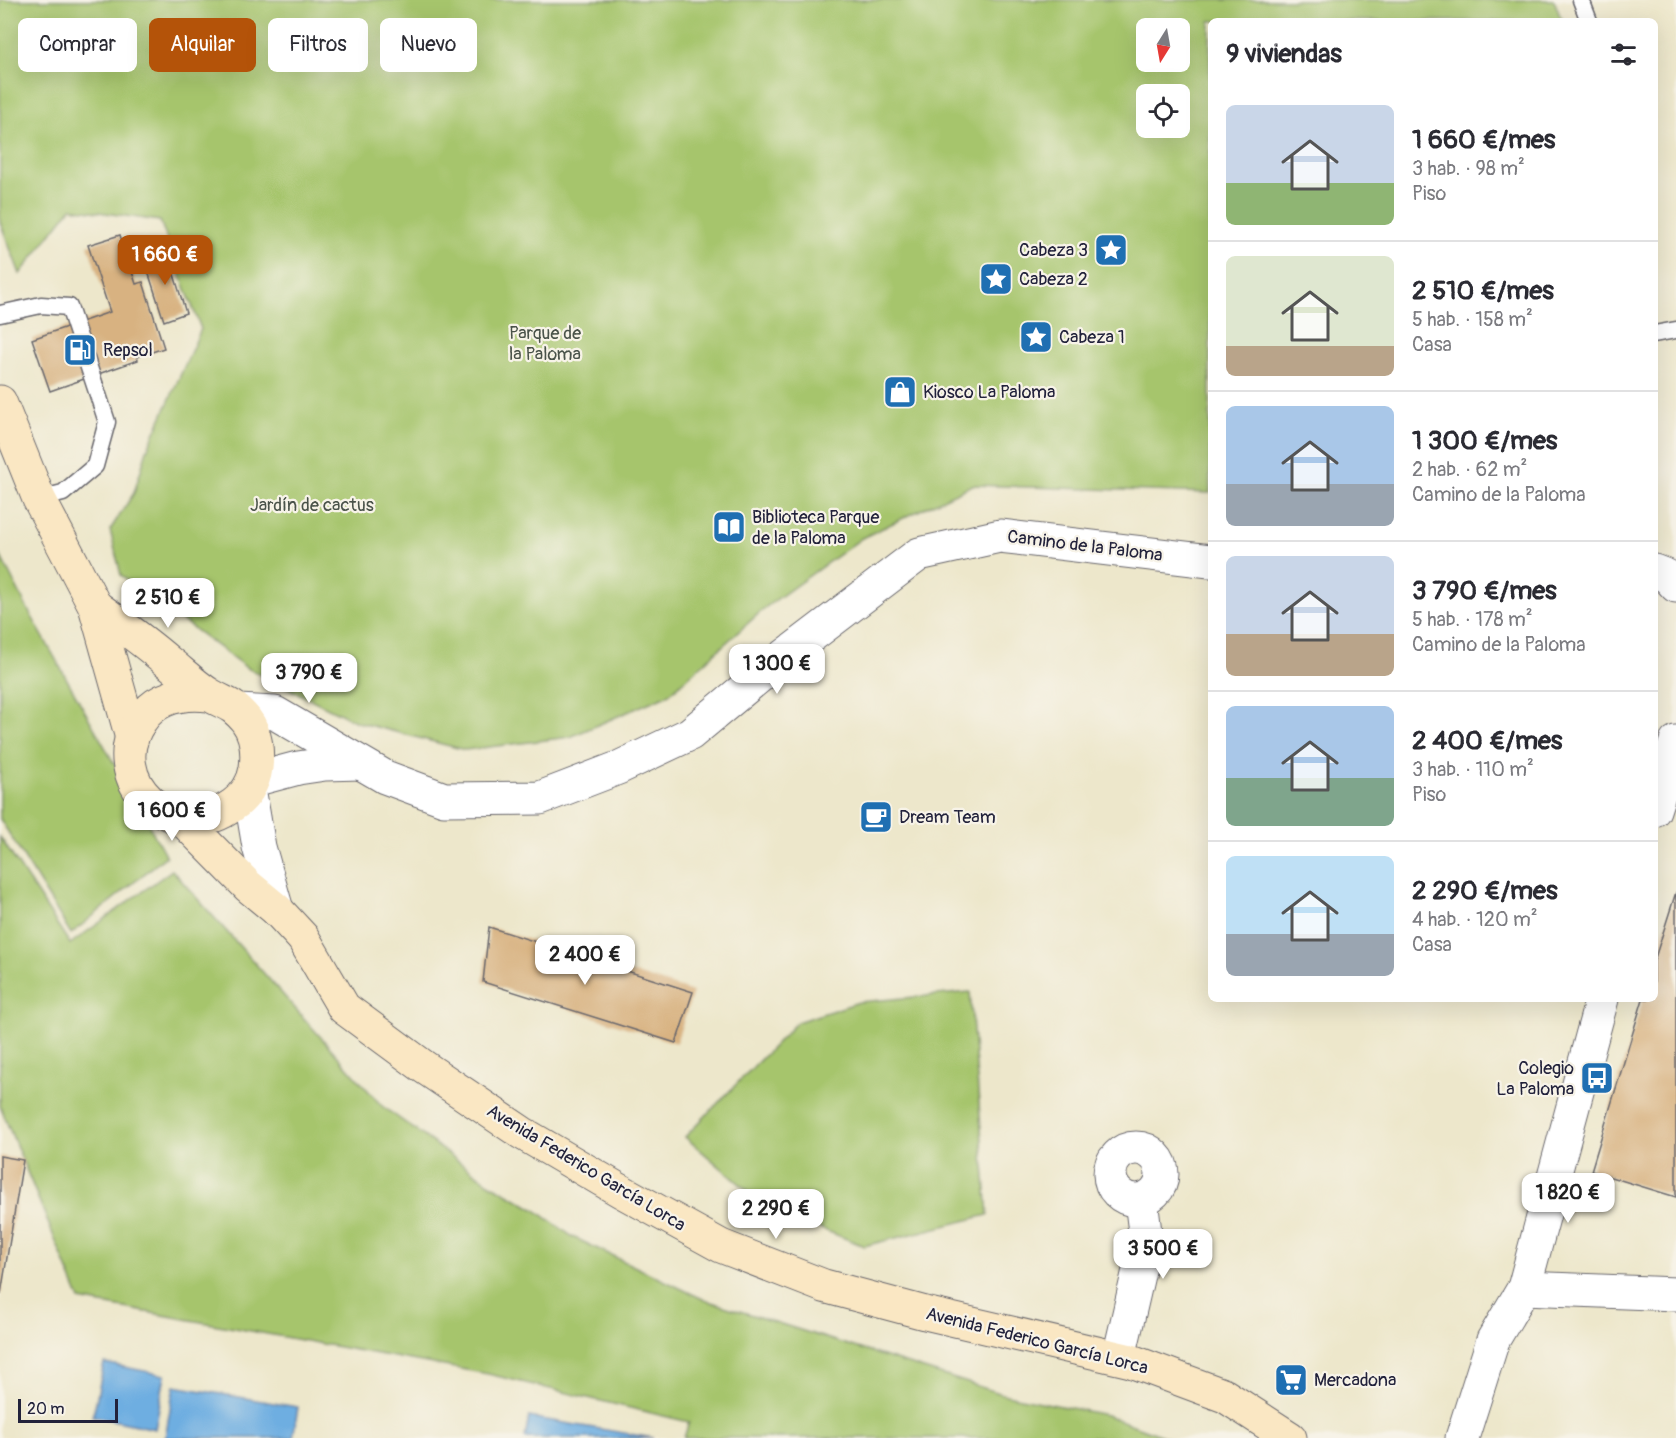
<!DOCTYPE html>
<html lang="es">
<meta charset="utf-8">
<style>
:root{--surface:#fff;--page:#f7f7f7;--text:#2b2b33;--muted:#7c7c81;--line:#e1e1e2;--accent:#b45309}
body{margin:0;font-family:Pangolin,sans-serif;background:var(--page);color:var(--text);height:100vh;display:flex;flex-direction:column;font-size:22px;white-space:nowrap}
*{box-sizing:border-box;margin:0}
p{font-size:20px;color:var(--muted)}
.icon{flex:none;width:33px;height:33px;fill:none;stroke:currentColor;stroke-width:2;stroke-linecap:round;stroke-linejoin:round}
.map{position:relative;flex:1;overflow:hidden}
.sheet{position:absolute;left:1208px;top:18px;width:450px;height:984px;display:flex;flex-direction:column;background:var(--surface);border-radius:9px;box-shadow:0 6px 24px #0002}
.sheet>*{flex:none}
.hud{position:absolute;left:18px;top:18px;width:570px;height:54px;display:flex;gap:12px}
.needle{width:39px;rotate:191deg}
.controls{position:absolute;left:1136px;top:18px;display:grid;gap:12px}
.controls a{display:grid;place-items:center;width:54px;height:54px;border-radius:9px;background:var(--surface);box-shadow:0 6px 24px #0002;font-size:30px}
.scale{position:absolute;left:18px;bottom:15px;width:100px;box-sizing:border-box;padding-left:6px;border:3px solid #22223b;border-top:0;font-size:16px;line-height:21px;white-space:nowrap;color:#22223b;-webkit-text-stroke:4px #f7f3e8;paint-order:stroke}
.price{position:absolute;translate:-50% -51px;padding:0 14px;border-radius:12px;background:#fff;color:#222;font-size:20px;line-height:39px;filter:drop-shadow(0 2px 3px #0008)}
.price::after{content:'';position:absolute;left:50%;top:36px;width:18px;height:14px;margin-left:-9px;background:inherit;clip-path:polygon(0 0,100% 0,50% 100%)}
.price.selected{background:var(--accent);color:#fff}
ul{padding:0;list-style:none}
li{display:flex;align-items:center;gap:18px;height:150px;padding:0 18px}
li+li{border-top:2px solid var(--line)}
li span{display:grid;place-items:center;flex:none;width:168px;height:120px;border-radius:9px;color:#555}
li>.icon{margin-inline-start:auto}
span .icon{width:72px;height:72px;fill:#fffc;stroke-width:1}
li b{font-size:26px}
h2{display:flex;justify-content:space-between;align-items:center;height:72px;padding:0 18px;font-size:26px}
.pill{padding:0 21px;border-radius:9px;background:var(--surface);box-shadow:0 6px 24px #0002;font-size:21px;line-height:54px}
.pill.selected{background:var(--accent);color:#fff}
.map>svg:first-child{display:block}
</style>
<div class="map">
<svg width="1676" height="1438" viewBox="0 0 1676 1438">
<rect width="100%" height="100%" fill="#f7f3e8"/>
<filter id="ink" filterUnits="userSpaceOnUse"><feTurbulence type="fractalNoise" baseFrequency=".0167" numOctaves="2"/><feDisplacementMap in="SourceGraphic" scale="12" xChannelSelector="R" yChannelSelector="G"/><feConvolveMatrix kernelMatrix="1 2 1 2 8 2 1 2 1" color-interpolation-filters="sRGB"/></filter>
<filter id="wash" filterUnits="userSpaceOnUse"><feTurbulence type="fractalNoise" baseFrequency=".008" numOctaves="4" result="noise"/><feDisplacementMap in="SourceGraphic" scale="24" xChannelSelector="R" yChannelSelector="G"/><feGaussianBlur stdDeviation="1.35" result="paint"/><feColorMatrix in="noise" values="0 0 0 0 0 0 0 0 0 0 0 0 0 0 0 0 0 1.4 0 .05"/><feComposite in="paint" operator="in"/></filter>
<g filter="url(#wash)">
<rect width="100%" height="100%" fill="#ede7cb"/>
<g fill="#a6c56c" stroke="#647454" stroke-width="1.5" fill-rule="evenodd">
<path d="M 0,0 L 1554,0 L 1562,21 L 1210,21 L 1210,493 L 972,485 L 862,538 L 766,607 L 669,694 L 570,737 L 465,750 L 357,722 L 247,668 L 121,575 L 110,530 L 134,493 L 147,450 L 201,329 L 160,221 L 71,208 L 20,274 L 0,222 ZM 1146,28 L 1179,28 L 1179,62 L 1146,62 ZM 1146,94 L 1179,94 L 1179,128 L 1146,128 Z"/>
<path d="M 0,555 L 27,608 L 166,856 L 71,934 L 0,819 Z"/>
<path d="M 0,837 L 70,944 L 172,870 L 382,1106 L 489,1183 L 534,1209 L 573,1237 L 705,1300 L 1006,1395 L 1106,1415 L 1168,1438 L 684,1438 L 689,1422 L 488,1374 L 80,1300 L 0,1106 Z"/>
<path d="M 970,992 L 988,1215 L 864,1246 L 767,1207 L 685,1137 L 797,1022 L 859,1002 Z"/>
</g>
<g fill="#6eaee1" stroke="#48688e" stroke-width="1.5">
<path d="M 104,1363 L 165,1375 L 155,1429 L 93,1416 Z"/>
<path d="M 174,1386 L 298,1407 L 293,1438 L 165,1438 Z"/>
<path d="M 529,1417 L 653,1438 L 525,1438 Z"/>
</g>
<g id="blocks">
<g fill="#d8b281">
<path d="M 120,235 L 136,284 L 143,282 L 164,348 L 137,357 L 138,360 L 50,391 L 32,339 L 110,312 L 88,245 Z"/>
<path d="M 167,252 L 186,313 L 164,321 L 144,259 Z"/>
<path d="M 1676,892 L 1676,1197 L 1591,1171 L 1643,999 L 1654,999 L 1654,961 Z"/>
<path d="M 489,927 L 693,992 L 676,1043 L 483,982 Z"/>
<path d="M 0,1156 L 23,1160 L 1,1294 L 0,1294 Z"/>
</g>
</g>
</g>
<g filter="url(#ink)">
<use href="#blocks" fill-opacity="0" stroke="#69676d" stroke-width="1.5"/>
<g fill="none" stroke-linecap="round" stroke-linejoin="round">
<defs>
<g id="lane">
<path d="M 1581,0 L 1589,21"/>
<path d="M 0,314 L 41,305 L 69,307 L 107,422 L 95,466 L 63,493 L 39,499"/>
<path d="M 1654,334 L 1676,330"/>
</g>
<g id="street">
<path d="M 1654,571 L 1667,576 L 1676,586"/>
<path d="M 238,711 L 275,713 L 385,777 L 444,799 L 540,798 L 618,768 L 690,734 L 773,665 L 919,554 L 1000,536 L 1210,561"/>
<path d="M 253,780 L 298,768 L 325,764 L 360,763"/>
<path d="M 249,788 L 259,847 L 277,910"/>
<path d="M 1654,810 L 1676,742"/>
<circle cx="1136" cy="1174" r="26"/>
<path d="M 1524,1288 L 1676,1294"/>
<path d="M 1119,1357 L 1146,1240 L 1141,1200"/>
<path d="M 1462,1438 L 1493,1340 L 1524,1288 L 1602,999"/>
</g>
<g id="secondary">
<path d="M 0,402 L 39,499 L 95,606 L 132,738"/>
<path d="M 95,606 C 120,624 144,641 167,661 C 181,672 195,686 210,695 C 227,705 232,703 246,720 C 256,733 258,752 256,768 C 254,783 245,797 233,805 C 175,849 99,779 141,720 C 157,696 183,692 209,695"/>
<path d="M 180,817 L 248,886 L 277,910 L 303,938 L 344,1008 L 424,1067 L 522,1133 L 621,1191 L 721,1246 L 824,1286 L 925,1313 L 1131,1361 L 1225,1396 L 1290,1438"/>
</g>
</defs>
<use href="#lane" stroke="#69676d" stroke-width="19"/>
<use href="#street" stroke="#69676d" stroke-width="35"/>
<use href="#secondary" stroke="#69676d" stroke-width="35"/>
<use href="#lane" stroke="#fff" stroke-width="16"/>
<use href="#street" stroke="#fff" stroke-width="33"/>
<use href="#secondary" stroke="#fae7c3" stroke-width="33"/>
</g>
</g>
<defs>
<symbol id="sight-square" viewBox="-11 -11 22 22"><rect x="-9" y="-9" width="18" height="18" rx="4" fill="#1f6fb2" stroke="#f7f3e8"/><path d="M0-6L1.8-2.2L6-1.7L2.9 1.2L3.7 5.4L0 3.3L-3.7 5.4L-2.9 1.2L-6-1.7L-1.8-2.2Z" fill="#fff"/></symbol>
<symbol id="fuel-square" viewBox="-11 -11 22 22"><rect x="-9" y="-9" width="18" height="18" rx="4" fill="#1f6fb2" stroke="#f7f3e8"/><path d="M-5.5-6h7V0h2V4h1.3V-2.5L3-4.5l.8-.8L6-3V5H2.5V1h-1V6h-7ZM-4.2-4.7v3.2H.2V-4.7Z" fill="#fff"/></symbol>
<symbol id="shop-square" viewBox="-11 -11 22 22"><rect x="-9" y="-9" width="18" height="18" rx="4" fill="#1f6fb2" stroke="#f7f3e8"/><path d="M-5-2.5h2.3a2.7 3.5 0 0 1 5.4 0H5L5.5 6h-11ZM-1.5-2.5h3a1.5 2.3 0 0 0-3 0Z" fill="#fff"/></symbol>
<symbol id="library-square" viewBox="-11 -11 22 22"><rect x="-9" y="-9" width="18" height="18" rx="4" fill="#1f6fb2" stroke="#f7f3e8"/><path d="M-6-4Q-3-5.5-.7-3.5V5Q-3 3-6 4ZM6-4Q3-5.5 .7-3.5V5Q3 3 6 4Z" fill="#fff"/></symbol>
<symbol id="cafe-square" viewBox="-11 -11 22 22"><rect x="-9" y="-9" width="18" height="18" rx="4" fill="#1f6fb2" stroke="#f7f3e8"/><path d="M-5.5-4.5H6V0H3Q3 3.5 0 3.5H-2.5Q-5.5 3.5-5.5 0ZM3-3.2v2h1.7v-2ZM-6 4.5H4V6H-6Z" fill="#fff"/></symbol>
<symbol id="bus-square" viewBox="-11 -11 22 22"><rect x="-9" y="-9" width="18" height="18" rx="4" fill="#1f6fb2" stroke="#f7f3e8"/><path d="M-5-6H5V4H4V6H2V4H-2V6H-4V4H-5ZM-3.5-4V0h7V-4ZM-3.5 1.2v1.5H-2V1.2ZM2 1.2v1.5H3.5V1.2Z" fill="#fff"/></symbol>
<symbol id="supermarket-square" viewBox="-11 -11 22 22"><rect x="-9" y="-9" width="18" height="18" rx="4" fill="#1f6fb2" stroke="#f7f3e8"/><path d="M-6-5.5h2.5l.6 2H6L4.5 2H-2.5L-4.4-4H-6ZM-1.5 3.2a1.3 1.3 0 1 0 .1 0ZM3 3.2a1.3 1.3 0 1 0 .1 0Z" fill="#fff"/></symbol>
</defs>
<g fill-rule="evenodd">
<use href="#sight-square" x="1092" y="231" width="38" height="38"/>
<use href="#sight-square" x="977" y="260" width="38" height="38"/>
<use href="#sight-square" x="1017" y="318" width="38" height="38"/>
<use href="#fuel-square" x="61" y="331" width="38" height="38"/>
<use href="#shop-square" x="881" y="373" width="38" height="38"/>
<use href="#library-square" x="710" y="508" width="38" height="38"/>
<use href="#cafe-square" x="857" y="798" width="38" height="38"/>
<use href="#bus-square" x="1578" y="1059" width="38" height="38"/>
<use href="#supermarket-square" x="1272" y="1361" width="38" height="38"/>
</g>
<g text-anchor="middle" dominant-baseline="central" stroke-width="4.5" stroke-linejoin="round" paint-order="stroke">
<g font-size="18" fill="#22223b" stroke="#f7f3e8" text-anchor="start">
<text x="1088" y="250" text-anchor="end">Cabeza 3</text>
<text x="1019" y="279">Cabeza 2</text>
<text x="1059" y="337">Cabeza 1</text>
<text x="103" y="350">Repsol</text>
<text x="923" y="392">Kiosco La Paloma</text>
<text x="752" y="517">Biblioteca Parque<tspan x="752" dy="21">de la Paloma</tspan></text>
<text x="899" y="817">Dream Team</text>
<text x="1574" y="1068" text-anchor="end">Colegio<tspan x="1574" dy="21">La Paloma</tspan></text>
<text x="1314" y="1380">Mercadona</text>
</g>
<g font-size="18" fill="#4a534a" stroke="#f7f3e8">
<text x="545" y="333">Parque de<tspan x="545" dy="21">la Paloma</tspan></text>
<text x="312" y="505">Jardín de cactus</text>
</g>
<g font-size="18" fill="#22223b" stroke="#f7f3e8">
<text transform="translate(1085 546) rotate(7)">Camino de la Paloma</text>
<text transform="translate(586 1168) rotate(31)">Avenida Federico García Lorca</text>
<text transform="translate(1037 1341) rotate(14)">Avenida Federico García Lorca</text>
</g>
</g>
</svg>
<div class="controls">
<a><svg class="needle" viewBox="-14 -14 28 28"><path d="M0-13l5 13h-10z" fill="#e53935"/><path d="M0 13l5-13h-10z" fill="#7c7c81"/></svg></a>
<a><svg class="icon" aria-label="locate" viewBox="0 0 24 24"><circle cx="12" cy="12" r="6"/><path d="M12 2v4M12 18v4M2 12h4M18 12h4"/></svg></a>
</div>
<div class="scale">20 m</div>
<b class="price selected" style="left:165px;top:286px">1 660 €</b>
<b class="price" style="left:168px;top:629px">2 510 €</b>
<b class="price" style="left:777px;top:695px">1 300 €</b>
<b class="price" style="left:309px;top:704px">3 790 €</b>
<b class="price" style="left:172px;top:842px">1 600 €</b>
<b class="price" style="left:585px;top:986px">2 400 €</b>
<b class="price" style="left:1568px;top:1224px">1 820 €</b>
<b class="price" style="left:776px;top:1240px">2 290 €</b>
<b class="price" style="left:1163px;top:1280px">3 500 €</b>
<div class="hud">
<a class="pill">Comprar</a>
<a class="pill selected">Alquilar</a>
<a class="pill">Filtros</a>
<a class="pill">Nuevo</a>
</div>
<section class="sheet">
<h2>9 viviendas<svg class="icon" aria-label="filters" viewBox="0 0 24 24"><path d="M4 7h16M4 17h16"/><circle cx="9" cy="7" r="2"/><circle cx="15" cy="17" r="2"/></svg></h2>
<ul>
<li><span style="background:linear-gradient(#c9d6e8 65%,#8fb573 0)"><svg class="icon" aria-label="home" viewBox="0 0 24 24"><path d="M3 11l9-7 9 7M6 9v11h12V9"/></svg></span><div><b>1 660 €/mes</b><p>3 hab. · 98 m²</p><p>Piso</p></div></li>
<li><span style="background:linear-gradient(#dfe7d0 75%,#b9a48a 0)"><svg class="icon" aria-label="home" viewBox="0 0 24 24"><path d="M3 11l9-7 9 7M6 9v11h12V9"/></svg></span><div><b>2 510 €/mes</b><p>5 hab. · 158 m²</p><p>Casa</p></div></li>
<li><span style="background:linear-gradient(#a9c7e8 65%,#9aa5b1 0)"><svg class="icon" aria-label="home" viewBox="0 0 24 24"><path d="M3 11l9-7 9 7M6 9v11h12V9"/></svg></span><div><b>1 300 €/mes</b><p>2 hab. · 62 m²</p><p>Camino de la Paloma</p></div></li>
<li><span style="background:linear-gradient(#c9d6e8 65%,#b9a48a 0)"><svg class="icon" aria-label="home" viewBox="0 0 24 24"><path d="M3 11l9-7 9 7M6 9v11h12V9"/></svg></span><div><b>3 790 €/mes</b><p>5 hab. · 178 m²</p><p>Camino de la Paloma</p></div></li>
<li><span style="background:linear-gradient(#a9c7e8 60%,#7fa58c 0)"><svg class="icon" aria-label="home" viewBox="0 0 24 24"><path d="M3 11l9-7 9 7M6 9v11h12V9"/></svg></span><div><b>2 400 €/mes</b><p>3 hab. · 110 m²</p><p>Piso</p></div></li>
<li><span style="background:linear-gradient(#bfe0f5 65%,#9aa5b1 0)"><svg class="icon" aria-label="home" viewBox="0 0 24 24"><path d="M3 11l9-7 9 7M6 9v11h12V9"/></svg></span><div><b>2 290 €/mes</b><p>4 hab. · 120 m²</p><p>Casa</p></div></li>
</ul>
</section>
</div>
